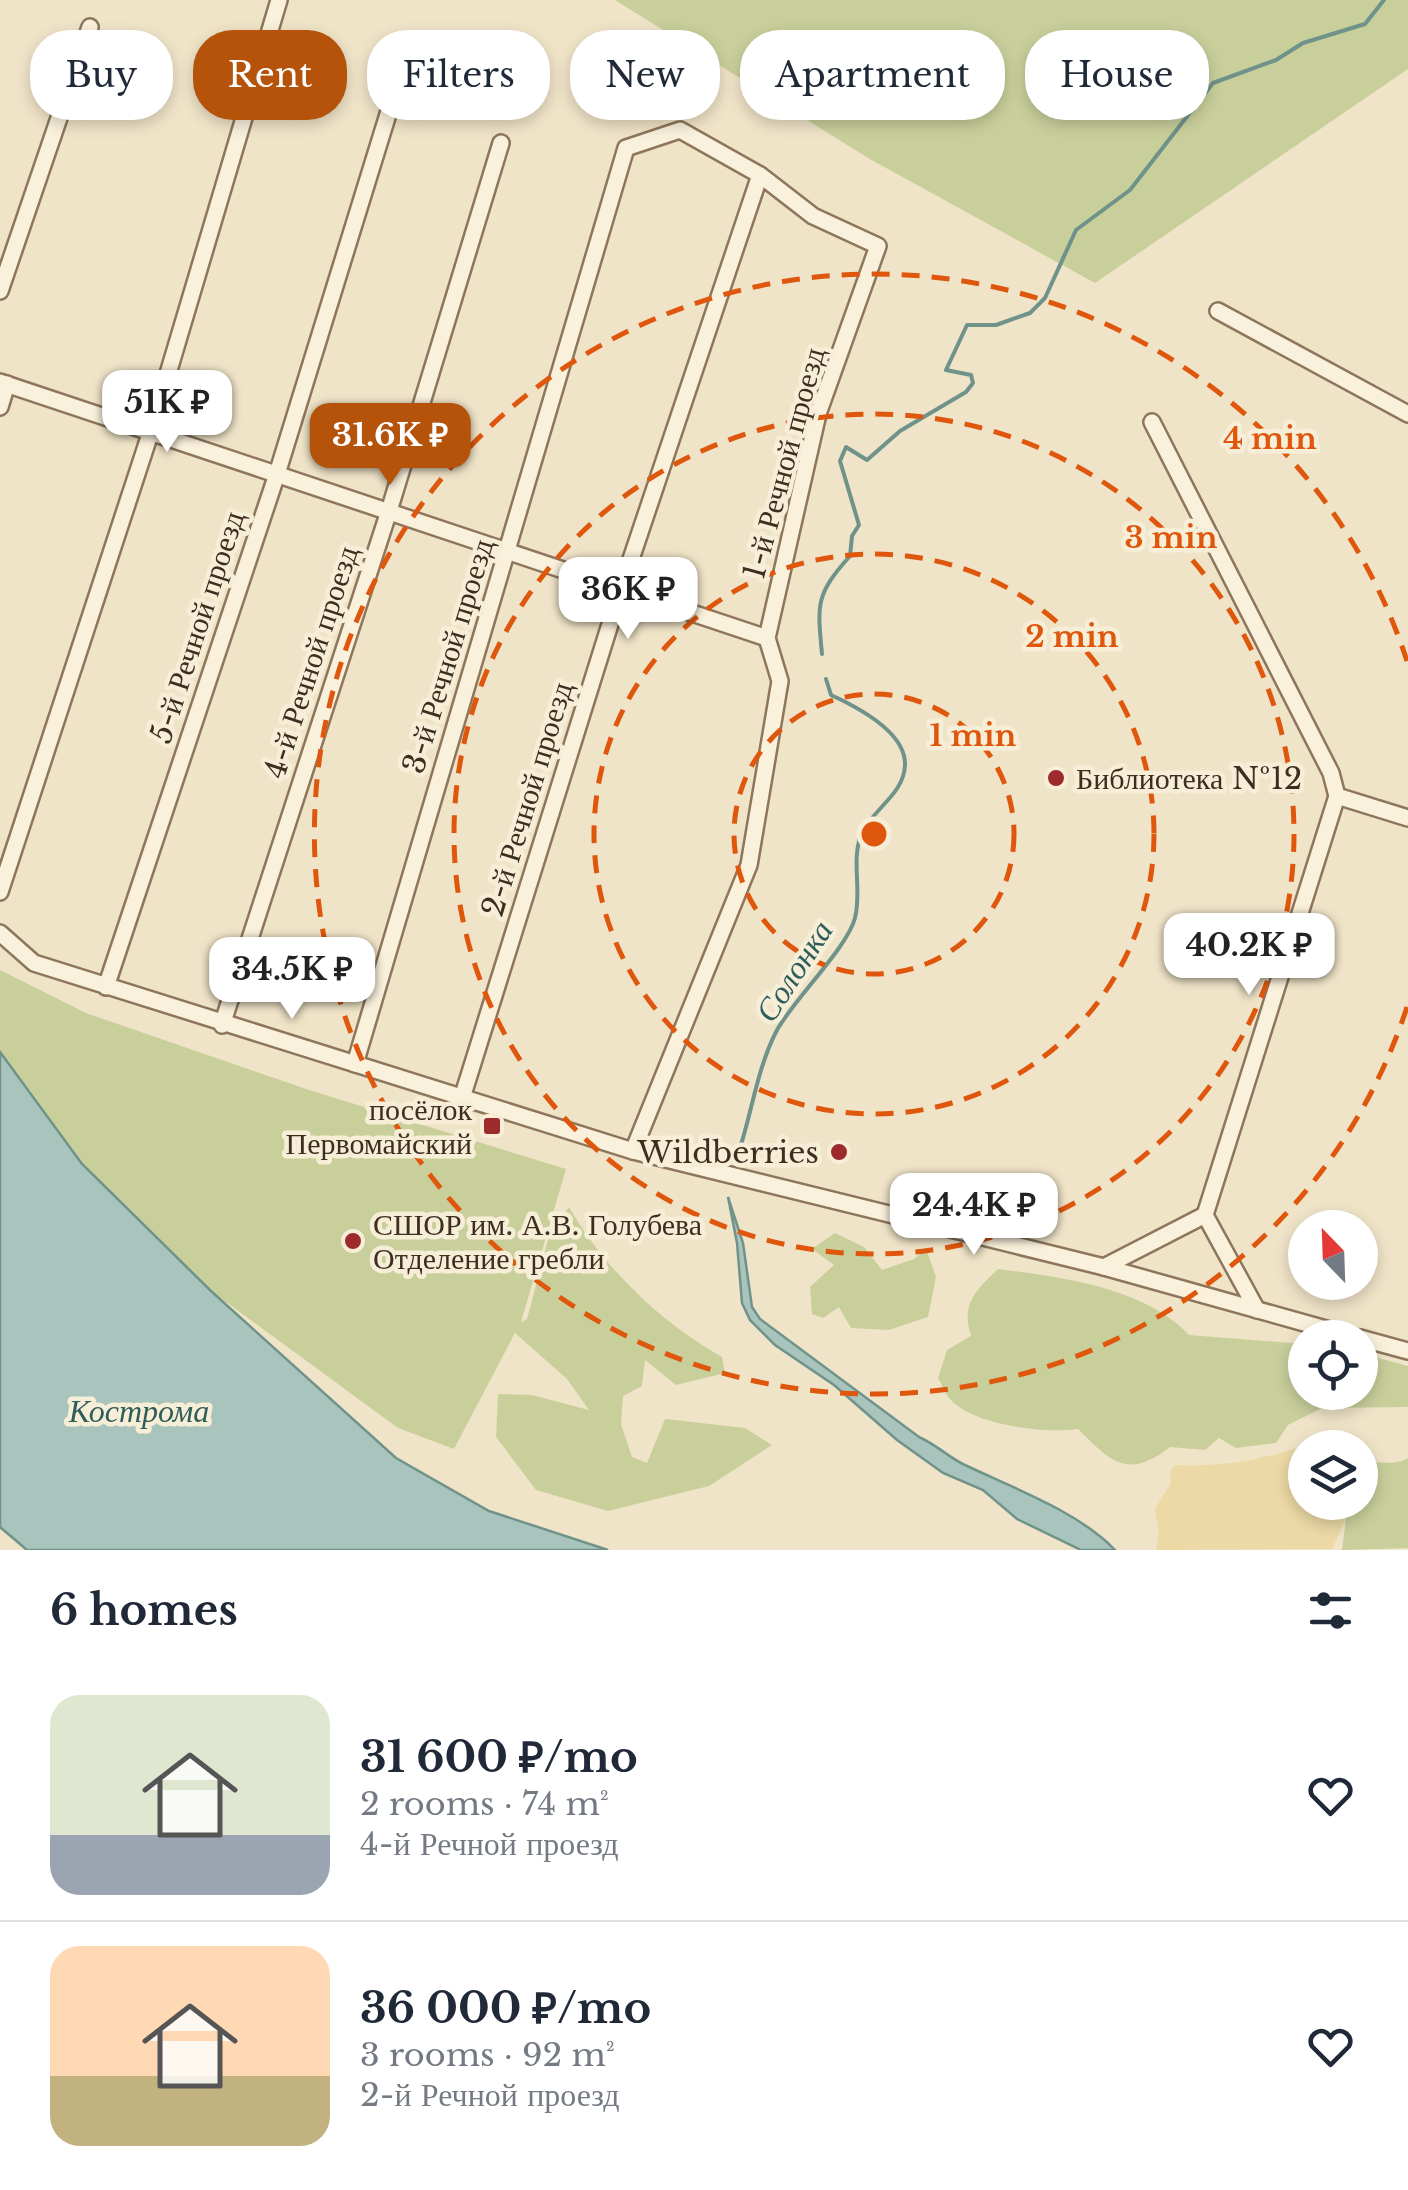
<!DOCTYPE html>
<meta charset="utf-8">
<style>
:root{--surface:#fff;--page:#f2f2f3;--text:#1f2937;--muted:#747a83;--line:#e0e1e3;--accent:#b45309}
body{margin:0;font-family:"Libre Baskerville",serif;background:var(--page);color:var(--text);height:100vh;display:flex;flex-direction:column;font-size:38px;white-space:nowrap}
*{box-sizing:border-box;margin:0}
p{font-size:32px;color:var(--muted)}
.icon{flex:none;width:55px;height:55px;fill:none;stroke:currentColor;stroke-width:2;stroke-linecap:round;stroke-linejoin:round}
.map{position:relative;height:1550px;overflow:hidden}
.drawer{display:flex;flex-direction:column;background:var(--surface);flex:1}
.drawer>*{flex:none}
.top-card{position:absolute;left:30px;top:30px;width:1350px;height:90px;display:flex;gap:20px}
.needle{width:65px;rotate:337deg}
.tools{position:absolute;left:1288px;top:1210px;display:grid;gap:20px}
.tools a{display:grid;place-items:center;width:90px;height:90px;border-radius:50%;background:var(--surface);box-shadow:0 5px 15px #0003;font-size:50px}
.price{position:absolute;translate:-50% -85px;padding:0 22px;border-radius:20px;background:#fff;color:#222;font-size:32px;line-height:65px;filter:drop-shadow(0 2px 5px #0008)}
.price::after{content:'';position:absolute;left:50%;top:60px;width:30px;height:22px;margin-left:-15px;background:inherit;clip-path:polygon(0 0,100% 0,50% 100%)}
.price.active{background:var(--accent);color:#fff}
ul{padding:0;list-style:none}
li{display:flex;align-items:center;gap:30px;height:250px;padding:0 50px}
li+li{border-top:2px solid var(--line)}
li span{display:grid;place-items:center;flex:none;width:280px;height:200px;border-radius:30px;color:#555}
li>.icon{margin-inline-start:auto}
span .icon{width:120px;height:120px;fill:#fffc;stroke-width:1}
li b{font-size:42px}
h2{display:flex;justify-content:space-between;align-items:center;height:120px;padding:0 50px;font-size:42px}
.pill{padding:0 35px;border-radius:40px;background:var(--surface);box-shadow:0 5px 15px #0003;font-size:35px;line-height:90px}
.pill.active{background:var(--accent);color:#fff}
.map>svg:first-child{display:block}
</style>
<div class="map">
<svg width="1408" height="1550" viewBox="0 0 1408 1550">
<rect width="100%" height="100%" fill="#f0e4c8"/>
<g fill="#c9cf9b">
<path d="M 615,0 L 1408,0 L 1408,69 L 1095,283 L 868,158 Z"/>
<path d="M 0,970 L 86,1013 L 309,1090 L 566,1169 L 521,1322 L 527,1319 L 549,1236 L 569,1207 C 605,1269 660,1322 722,1357 L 725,1373 L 676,1385 L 645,1360 L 642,1386 L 623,1396 L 621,1424 L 632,1457 L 647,1463 L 665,1419 L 745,1428 L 772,1445 L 709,1486 L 608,1511 L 536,1490 L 496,1437 L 498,1394 L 532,1395 L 589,1410 L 567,1379 L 515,1333 L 454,1449 L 398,1428 L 211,1291 L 82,1164 L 0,1052 Z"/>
<path d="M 835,1233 L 864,1247 L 882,1270 L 914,1259 L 926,1249 L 936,1277 L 928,1317 L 889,1330 L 851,1328 L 839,1307 L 823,1318 L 812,1314 L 810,1287 L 834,1265 L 812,1249 Z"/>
<path d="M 998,1269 C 1060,1277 1144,1287 1189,1335 L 1305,1344 L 1305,1392 L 1360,1392 L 1360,1353 L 1408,1366 L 1408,1407 L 1322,1408 L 1288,1425 L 1276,1443 L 1236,1448 L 1219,1438 L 1205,1450 L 1170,1447 C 1128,1480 1111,1462 1078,1429 C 1045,1434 973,1425 950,1399 C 945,1394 942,1384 938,1378 L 947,1350 L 971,1336 C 961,1304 975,1291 998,1269 Z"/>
<path d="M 1408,1458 L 1408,1548 L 1342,1550 L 1348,1503 L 1360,1502 L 1360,1465 C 1377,1458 1390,1468 1408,1458 Z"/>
</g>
<path fill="#ecd9a5" d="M 1339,1431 L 1354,1434 L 1352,1447 L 1305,1448 L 1305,1502 L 1345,1503 L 1345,1521 L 1332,1549 L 1156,1550 L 1159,1531 L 1155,1509 L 1171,1483 L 1170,1471 L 1175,1465 C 1230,1468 1290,1455 1339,1431 Z"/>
<g fill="#a9c4bc" stroke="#6f938a" stroke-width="2.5">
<path d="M 0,1052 L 82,1164 L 211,1291 L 396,1458 L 489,1511 L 608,1550 L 27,1550 L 0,1527 Z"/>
<path d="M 728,1197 L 743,1243 L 752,1307 L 760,1319 L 919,1437 C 937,1445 948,1457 965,1465 C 1013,1488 1079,1512 1115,1550 L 1081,1550 L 1017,1519 L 983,1490 L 943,1473 L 897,1440 L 834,1385 L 775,1345 L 750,1320 L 742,1303 L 737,1243 Z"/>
</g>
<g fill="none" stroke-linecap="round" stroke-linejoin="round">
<g stroke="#6f938a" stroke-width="4">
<path d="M 822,654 C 817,603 816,594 850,556 L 852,536 L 859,525 L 840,461 L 846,447 L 867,460 L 900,431 L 966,392 L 973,383 L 971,375 L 946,370 L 967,325 L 996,325 L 1030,313 L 1045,298 L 1076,230 L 1130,190 L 1213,83 L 1276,60 L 1303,43 L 1365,24 L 1384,0"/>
<path d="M 738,1154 C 752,1113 757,1068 777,1030 C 795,998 847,948 855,918 C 862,890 851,861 861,835 C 872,809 904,795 905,765 C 906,732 855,706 831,695 L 826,679"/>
</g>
<defs>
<g id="minor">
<path d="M 0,291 L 90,27"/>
<path d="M 1218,311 L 1408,414"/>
<path d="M 0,382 L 767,638"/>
<path d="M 0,407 L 7,384"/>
<path d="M 1152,422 L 1331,773 L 1337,796"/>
<path d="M 1337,796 L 1408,818"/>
<path d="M 0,892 L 151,431 L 279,0"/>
<path d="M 0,933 L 34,963 L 633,1151 L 1104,1267 L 1358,1338"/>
<path d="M 106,987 L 277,474 L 389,111"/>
<path d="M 222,1025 L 389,511 L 501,143"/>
<path d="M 355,1064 L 626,148 L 680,130 L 760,175 L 813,216 L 878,246 L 818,414 L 767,638 L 780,681 L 749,865 L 633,1151"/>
<path d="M 462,1098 L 621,589 L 760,175"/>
<path d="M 1205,1215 L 1337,796"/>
<path d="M 1205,1215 L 1257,1310"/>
<path d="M 1104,1267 L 1205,1215"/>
<path d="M 1360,1338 L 1408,1351"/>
</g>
</defs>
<use href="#minor" stroke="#8d765c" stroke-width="20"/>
<use href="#minor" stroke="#faf1dc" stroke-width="15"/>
</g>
<g fill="none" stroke="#df570d" stroke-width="5" stroke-dasharray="18 12">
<circle cx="874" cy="834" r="140"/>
<circle cx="874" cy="834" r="280"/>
<circle cx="874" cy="834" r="420"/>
<path d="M1407 1007A560 560 0 1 1 1407 661"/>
</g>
<g fill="#9e2a2b" stroke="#f7eed8" stroke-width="4">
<circle cx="1056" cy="778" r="10"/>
<rect x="482" y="1116" width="20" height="20" rx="5"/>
<circle cx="839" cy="1152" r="10"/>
<circle cx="353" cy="1241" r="10"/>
</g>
<g text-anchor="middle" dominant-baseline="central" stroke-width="9" stroke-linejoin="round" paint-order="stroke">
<g font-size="30" fill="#3d2e20" stroke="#f7eed8">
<text transform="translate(784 463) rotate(-75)">1-й Речной проезд</text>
<text transform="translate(197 627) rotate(-72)">5-й Речной проезд</text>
<text transform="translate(448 656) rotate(-73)">3-й Речной проезд</text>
<text transform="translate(311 662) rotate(-72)">4-й Речной проезд</text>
<text transform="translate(527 799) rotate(-73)">2-й Речной проезд</text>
</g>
<g font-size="30" fill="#3d2e20" stroke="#f7eed8" text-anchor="start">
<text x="1076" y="778">Библиотека №12</text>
<text x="472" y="1109" text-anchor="end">посёлок<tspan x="472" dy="34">Первомайский</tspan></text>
<text x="819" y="1152" text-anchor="end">Wildberries</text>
<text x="373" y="1224">СШОР им. А.В. Голубева<tspan x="373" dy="34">Отделение гребли</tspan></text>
</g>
<g font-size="32" font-style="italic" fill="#2f5d5a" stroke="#f7eed8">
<text transform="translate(794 971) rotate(-57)">Солонка</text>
<text x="139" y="1411">Кострома</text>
</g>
</g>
<circle cx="874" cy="834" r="15" fill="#df570d" stroke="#f7eed8" stroke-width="5"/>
<g font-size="30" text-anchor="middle" font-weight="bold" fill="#df570d" stroke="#f7eed8" stroke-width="9" stroke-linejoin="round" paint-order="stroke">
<text x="1270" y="449">4 min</text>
<text x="1171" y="548">3 min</text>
<text x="1072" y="647">2 min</text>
<text x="973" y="746">1 min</text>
</g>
</svg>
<div class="tools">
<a><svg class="needle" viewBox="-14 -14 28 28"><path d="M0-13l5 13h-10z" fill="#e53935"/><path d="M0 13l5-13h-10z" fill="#747a83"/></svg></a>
<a><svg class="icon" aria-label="locate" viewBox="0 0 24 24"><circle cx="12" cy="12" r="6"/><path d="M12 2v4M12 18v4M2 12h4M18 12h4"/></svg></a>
<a><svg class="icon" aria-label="layers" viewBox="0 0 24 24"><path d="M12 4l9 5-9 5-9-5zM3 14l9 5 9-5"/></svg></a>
</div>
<b class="price" style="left:167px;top:455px">51K ₽</b>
<b class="price active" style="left:390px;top:488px">31.6K ₽</b>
<b class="price" style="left:628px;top:642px">36K ₽</b>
<b class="price" style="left:1249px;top:998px">40.2K ₽</b>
<b class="price" style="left:292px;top:1022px">34.5K ₽</b>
<b class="price" style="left:974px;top:1258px">24.4K ₽</b>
<div class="top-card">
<a class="pill">Buy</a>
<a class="pill active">Rent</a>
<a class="pill">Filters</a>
<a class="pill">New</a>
<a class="pill">Apartment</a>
<a class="pill">House</a>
</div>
</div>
<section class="drawer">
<h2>6 homes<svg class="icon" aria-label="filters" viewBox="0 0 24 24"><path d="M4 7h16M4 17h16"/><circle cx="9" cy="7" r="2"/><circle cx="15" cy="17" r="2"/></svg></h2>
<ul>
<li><span style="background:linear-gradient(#dfe7d0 70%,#9aa5b1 0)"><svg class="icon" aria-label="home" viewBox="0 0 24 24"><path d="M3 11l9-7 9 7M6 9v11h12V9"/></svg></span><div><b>31 600 ₽/mo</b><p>2 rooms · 74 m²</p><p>4-й Речной проезд</p></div><svg class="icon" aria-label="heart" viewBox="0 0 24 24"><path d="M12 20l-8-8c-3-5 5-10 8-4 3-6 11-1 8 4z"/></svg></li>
<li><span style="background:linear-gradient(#ffd9b3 65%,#c2b280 0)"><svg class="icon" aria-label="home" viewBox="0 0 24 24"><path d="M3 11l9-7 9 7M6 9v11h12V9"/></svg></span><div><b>36 000 ₽/mo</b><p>3 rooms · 92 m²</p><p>2-й Речной проезд</p></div><svg class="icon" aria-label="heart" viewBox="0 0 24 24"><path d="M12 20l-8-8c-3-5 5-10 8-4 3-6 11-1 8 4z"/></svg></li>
</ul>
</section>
